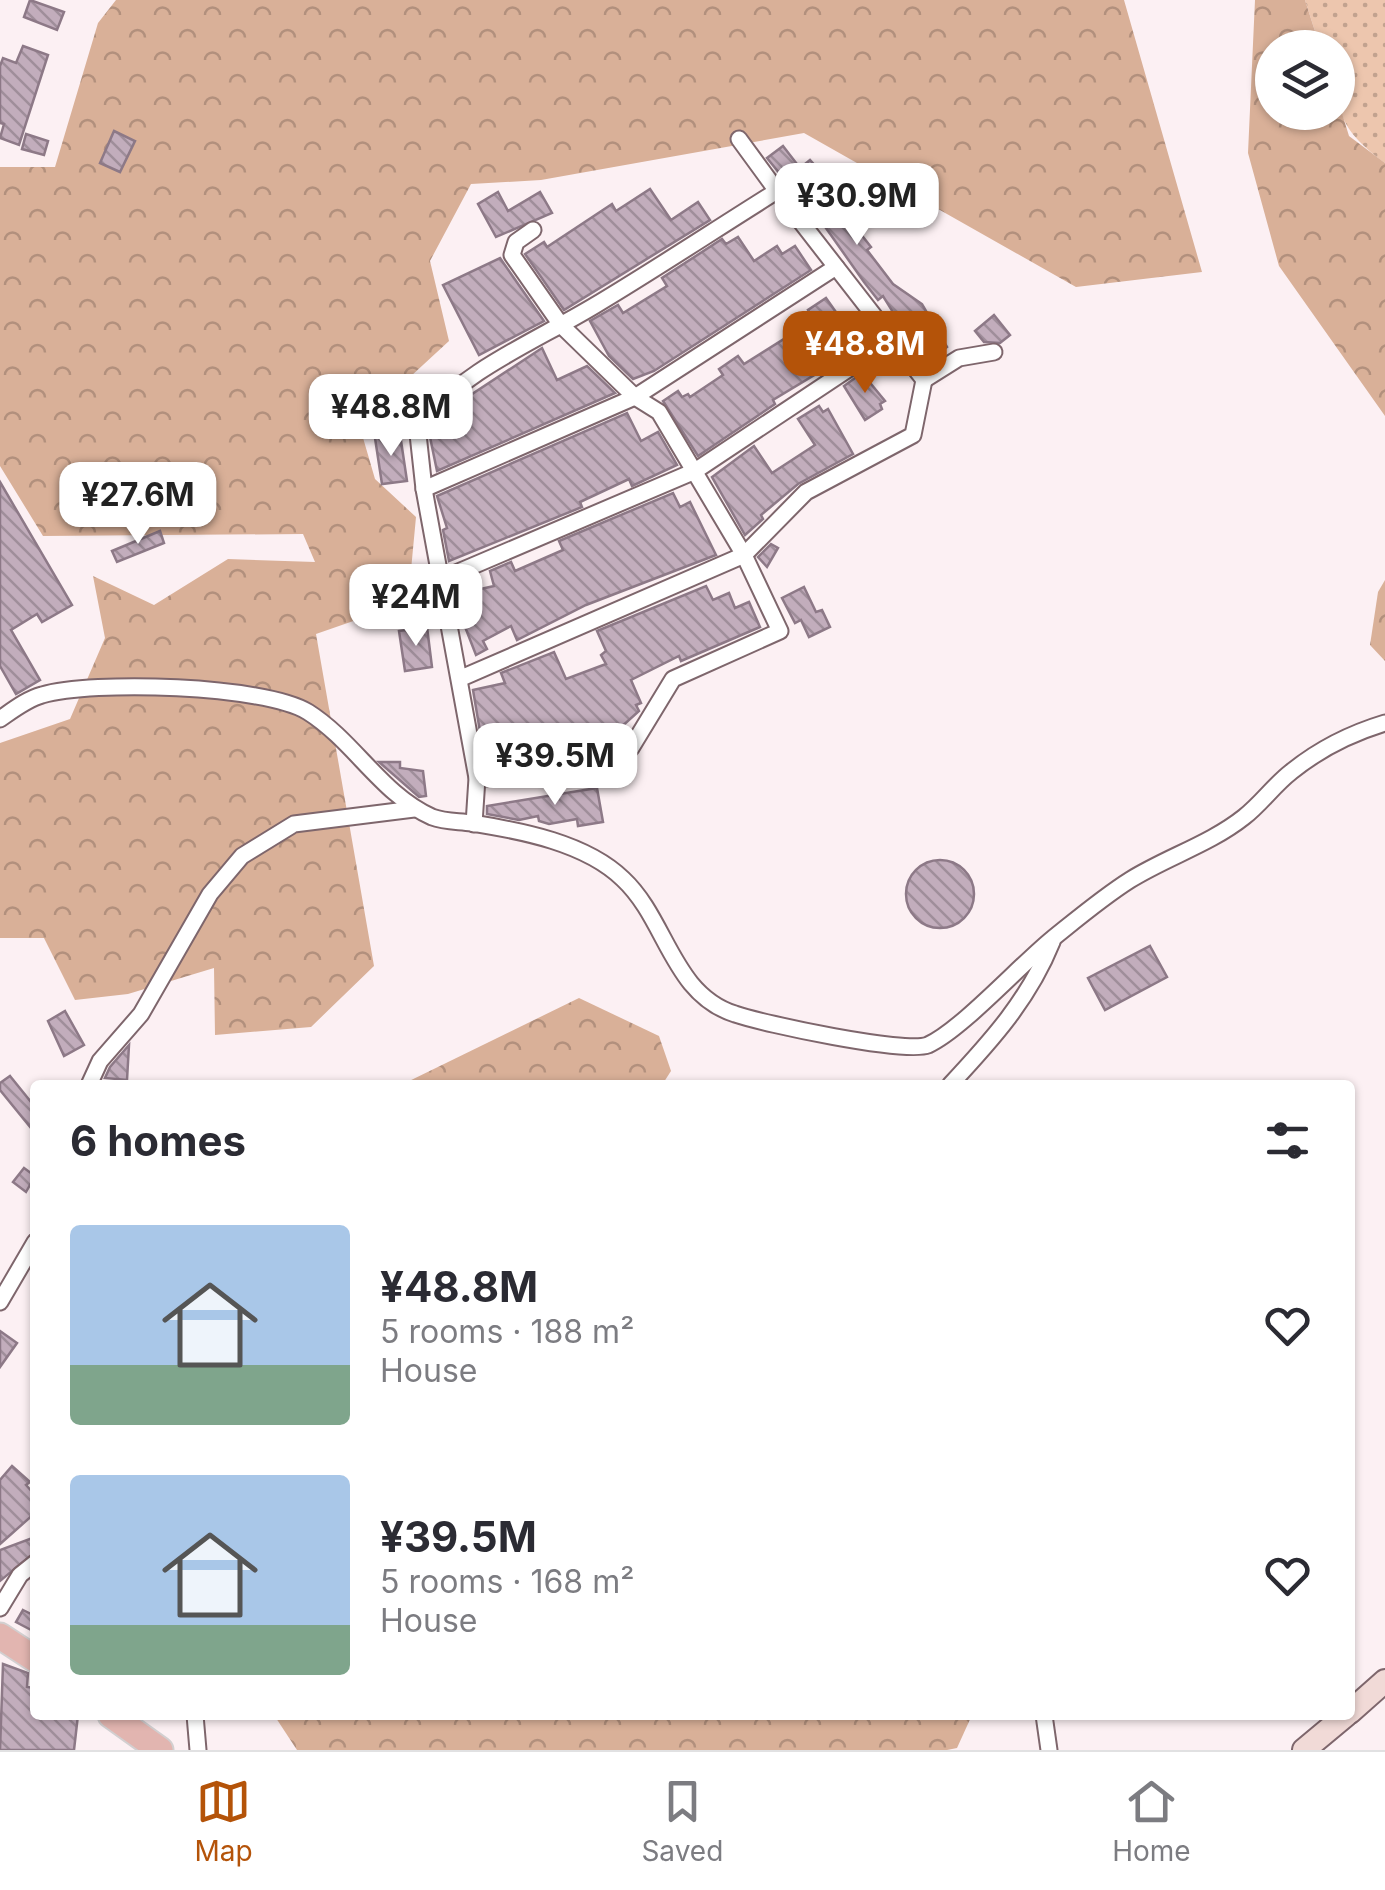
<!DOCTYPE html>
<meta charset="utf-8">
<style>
:root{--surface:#fff;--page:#f2f2f3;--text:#2b2b33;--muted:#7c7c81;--line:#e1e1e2;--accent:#b45309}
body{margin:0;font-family:Inter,sans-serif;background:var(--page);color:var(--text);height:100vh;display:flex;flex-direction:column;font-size:38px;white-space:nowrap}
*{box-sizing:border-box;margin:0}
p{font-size:32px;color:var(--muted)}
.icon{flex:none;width:55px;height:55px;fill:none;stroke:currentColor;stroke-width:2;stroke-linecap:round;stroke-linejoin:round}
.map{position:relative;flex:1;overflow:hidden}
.details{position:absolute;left:30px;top:1080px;width:1325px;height:640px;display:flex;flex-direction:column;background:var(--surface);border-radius:10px;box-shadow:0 2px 8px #0004}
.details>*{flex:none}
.buttons{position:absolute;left:1255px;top:30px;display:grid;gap:20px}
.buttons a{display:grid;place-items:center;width:100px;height:100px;border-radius:50%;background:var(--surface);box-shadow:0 2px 8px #0004;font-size:50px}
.price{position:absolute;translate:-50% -85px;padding:0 22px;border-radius:20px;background:#fff;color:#222;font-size:32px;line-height:65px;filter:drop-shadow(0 2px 5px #0008)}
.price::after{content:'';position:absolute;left:50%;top:60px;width:30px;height:22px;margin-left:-15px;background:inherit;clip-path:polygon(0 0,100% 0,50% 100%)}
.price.current{background:var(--accent);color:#fff}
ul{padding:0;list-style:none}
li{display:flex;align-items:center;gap:30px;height:250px;padding:0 40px}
li span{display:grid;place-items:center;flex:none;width:280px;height:200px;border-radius:10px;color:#555}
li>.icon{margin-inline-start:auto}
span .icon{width:120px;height:120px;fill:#fffc;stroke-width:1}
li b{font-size:42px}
h2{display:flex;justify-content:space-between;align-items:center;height:120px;padding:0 40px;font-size:42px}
.menu{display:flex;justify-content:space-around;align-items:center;height:140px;border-top:2px solid var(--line);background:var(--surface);font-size:28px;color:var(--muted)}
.menu a{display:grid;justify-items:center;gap:5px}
.menu .current{color:var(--accent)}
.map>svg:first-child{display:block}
</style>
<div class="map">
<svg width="1385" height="1750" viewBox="0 0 1385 1750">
<defs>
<pattern id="grass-dots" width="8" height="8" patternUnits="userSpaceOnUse" patternTransform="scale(2.5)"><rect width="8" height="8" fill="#edc6ae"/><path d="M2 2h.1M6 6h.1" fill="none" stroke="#c2a28f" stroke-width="1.8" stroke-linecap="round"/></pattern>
<pattern id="forest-crowns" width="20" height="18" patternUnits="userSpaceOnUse" patternTransform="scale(2.5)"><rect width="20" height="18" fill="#d9b098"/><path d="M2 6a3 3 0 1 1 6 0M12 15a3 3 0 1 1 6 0" fill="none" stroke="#b2907d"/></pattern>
<pattern id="building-back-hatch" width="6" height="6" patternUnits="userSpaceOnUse" patternTransform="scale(2.5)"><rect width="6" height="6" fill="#c2adbc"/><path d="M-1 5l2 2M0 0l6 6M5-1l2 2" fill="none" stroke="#9f8e9a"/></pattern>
</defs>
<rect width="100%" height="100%" fill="#fcf0f3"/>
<path fill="url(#grass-dots)" d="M 1305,0 L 1385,0 L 1385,163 C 1333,124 1338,110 1338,48 L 1320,47 Z"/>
<g fill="url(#forest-crowns)">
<path d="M 116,0 L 1124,0 L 1202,272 L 1076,287 L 804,133 L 541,180 L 471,184 L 430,261 L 449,341 L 359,424 L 375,479 L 416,517 L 408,602 L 316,634 L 374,966 L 311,1027 L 215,1035 L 214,968 L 128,994 L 75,1000 L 44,938 L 0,938 L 0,743 L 70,719 L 105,638 L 93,576 L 154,605 L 228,559 L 315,562 L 303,534 L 43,536 L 0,466 L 0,167 L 55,167 L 98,23 Z"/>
<path d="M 1255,0 L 1305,0 L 1320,47 L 1272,48 L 1272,112 L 1338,112 L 1338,100 L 1349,136 L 1385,163 L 1385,416 L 1279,266 L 1248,153 Z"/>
<path d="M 1385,580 L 1385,661 L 1370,645 L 1378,592 Z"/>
<path d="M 579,998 L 659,1036 L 671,1071 L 662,1085 L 401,1085 Z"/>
<path d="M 274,1715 L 972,1715 L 957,1748 L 947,1750 L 297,1750 Z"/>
</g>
<g fill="url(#building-back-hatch)" stroke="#8d7987" stroke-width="2.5">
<path d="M 30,0 L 64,12 L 57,30 L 24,17 Z"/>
<path d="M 23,46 L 48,55 L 19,145 L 0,138 L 4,124 L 0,123 L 0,66 L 3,58 L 16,63 Z"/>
<path d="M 114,131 L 135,141 L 120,172 L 100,163 Z"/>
<path d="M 26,134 L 48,141 L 44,155 L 22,149 Z"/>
<path d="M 783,146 L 800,168 L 810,160 L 835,188 L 851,210 L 845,214 L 871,247 L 867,250 L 893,284 L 922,304 L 947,347 L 931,360 L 912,335 L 909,338 L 883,296 L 878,300 L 864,282 L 809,204 L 806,206 L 767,158 Z"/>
<path d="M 650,189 L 671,220 L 698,202 L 710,220 L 564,310 L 525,254 L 544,242 L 547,247 L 612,204 L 616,211 Z"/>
<path d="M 498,192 L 508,211 L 540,192 L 552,213 L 496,237 L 478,204 Z"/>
<path d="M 738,237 L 754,261 L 777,246 L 782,254 L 795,246 L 811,270 L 654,371 L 633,379 L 609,356 L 590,321 L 618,305 L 623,313 L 667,286 L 662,278 L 722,239 L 726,244 Z"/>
<path d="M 500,258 L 544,321 L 479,355 L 443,285 Z"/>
<path d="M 826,298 L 855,339 L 868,330 L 874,339 L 773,400 L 775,404 L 698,456 L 663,401 L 678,391 L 682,397 L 688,394 L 690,397 L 723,375 L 719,369 L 738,356 L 744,364 L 814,320 L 808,310 Z"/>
<path d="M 994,315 L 1010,335 L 1000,343 L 984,342 L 975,331 Z"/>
<path d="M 542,348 L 557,380 L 587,366 L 615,393 L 437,471 L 430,437 L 460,425 L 451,408 Z"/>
<path d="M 862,373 L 885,401 L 880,404 L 882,409 L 865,420 L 844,386 Z"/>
<path d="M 819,406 L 823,412 L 828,409 L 853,454 L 798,484 L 761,515 L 763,519 L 745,535 L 712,477 L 754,446 L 772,473 L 815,445 L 798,419 Z"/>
<path d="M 627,413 L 641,441 L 658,432 L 677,465 L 632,486 L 629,479 L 580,502 L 582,507 L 449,561 L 443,530 L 447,528 L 437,496 Z"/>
<path d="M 400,434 L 407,481 L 382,484 L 375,438 Z"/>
<path d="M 0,482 L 72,605 L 42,622 L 37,614 L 11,630 L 40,680 L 16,694 L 0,666 Z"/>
<path d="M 673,493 L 680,507 L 690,502 L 716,555 L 586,605 L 517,640 L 511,626 L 483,641 L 487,649 L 476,655 L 462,619 L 468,616 L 463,593 L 494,586 L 490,571 L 511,562 L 515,571 L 563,550 L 559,541 Z"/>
<path d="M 160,531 L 164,543 L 117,562 L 112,551 Z"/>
<path d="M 771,544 L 778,548 L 767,567 L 758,557 Z"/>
<path d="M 706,586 L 713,600 L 729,593 L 735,608 L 749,602 L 760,627 L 681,661 L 679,656 L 631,680 L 641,703 L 636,705 L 639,711 L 619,729 L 620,736 L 603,761 L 601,755 L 572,766 L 520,766 L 518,762 L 486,767 L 473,690 L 505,683 L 501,673 L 554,652 L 566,679 L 606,664 L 601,655 L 606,651 L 597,631 Z"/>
<path d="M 804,587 L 816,612 L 822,610 L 830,627 L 809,637 L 801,620 L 795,623 L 782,598 Z"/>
<path d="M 427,627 L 432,667 L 405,671 L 399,631 Z"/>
<path d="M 379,762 L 400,762 L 400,768 L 423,771 L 426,796 L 419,797 Z"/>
<path d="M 597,788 L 603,822 L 578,826 L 577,819 L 549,824 L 539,821 L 538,816 L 519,820 L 487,814 L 487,806 Z"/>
<circle cx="940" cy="894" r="34"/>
<path d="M 1150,946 L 1167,977 L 1105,1010 L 1088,978 Z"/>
<path d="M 65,1011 L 84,1045 L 64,1056 L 48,1021 Z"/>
<path d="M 129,1045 L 127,1080 L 105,1078 L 110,1067 Z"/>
<path d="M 10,1076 L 35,1107 L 35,1133 L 0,1090 L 0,1083 Z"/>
<path d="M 24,1168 L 35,1176 L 26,1192 L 13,1182 Z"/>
<path d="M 0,1331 L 17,1343 L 0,1367 Z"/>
<path d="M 12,1466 L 30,1482 L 26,1485 L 35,1495 L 35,1513 L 0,1544 L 0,1480 Z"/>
<path d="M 35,1537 L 35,1552 L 0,1581 L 0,1550 Z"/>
<path d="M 23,1610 L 35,1616 L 35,1632 L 16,1622 Z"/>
<path d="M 3,1664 L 28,1673 L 27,1687 L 35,1688 L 35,1715 L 78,1715 L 74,1750 L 0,1750 Z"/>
</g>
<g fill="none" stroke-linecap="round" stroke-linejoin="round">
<defs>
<g id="street">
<path d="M 739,139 L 777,191"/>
<path d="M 924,380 L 959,358 L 994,352"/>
<path d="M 424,489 L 635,397 L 836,267"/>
<path d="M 442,579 L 695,471 L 892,340"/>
<path d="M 459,679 L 744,555 L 806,492 L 913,435 L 924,380 L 777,191 C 716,229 656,269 594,306 C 532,343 466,369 417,425 L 424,489 L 477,778 L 474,824"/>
<path d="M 0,719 C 13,710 27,699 42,695 C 92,680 264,685 308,712 C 354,741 382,795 432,817 C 445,822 458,821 472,823 C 522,831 586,843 623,879 C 667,920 672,994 735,1014 C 764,1024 905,1054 928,1045 C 961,1030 1019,966 1052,939 C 1077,919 1103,897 1130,880 C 1167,857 1210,844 1244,817 C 1261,804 1274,785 1291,772 C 1318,750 1352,733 1385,723"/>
<path d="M 477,778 L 607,777 L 631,748 L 673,679 L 780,631 L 744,555 L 659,412 L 635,397 L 561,325 L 512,255 L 516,242 L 533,230"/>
<path d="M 89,1085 L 100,1061 L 141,1014 L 210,894 L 242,856 L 294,824 L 414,809"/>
<path d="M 950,1085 C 992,1040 1029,999 1052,942"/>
<path d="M 0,1302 L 35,1242"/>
<path d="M 0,1608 L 20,1575 L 35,1563"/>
<path d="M 195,1715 L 198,1750"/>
<path d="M 1044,1715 L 1049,1750"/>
</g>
<g id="secondary">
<path d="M 1350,1712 L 1385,1681"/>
<path d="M 1304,1750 L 1346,1715"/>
</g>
<g id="primary">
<path d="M 0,1636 L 35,1659"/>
<path d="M 111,1715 L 160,1750"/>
</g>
</defs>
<use href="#street" stroke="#7e666c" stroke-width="19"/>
<use href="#secondary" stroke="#7e666c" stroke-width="26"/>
<use href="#primary" stroke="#d2cfd0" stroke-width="29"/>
<use href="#street" stroke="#fff" stroke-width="15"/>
<use href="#secondary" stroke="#f1dad7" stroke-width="22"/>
<use href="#primary" stroke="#e2b5b0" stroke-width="25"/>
</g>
</svg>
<div class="buttons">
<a><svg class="icon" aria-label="layers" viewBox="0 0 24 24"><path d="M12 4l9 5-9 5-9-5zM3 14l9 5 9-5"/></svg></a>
</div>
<b class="price" style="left:857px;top:248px">¥30.9M</b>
<b class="price current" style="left:865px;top:396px">¥48.8M</b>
<b class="price" style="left:391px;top:459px">¥48.8M</b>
<b class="price" style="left:138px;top:547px">¥27.6M</b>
<b class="price" style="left:416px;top:649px">¥24M</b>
<b class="price" style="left:555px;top:808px">¥39.5M</b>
<section class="details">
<h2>6 homes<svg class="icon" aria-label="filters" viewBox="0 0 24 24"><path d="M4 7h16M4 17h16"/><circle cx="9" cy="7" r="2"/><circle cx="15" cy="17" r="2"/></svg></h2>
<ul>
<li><span style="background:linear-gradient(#a9c7e8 70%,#7fa58c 0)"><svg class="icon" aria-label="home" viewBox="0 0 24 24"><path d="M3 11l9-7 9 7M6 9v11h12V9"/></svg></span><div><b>¥48.8M</b><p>5 rooms · 188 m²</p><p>House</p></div><svg class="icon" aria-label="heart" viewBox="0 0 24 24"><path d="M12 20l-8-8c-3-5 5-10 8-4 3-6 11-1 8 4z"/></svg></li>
<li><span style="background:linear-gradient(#a9c7e8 75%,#7fa58c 0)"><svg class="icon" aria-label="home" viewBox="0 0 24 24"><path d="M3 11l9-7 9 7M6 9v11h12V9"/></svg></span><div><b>¥39.5M</b><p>5 rooms · 168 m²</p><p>House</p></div><svg class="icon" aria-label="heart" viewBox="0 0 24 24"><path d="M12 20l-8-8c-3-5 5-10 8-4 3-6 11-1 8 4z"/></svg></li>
</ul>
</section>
</div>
<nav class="menu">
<a class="current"><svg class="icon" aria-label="map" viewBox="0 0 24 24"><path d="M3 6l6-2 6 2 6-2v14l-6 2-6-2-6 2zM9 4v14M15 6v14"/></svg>Map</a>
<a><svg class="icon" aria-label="saved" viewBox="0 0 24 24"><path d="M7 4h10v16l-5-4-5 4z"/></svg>Saved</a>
<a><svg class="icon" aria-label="home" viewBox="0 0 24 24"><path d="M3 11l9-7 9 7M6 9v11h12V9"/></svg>Home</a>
</nav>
